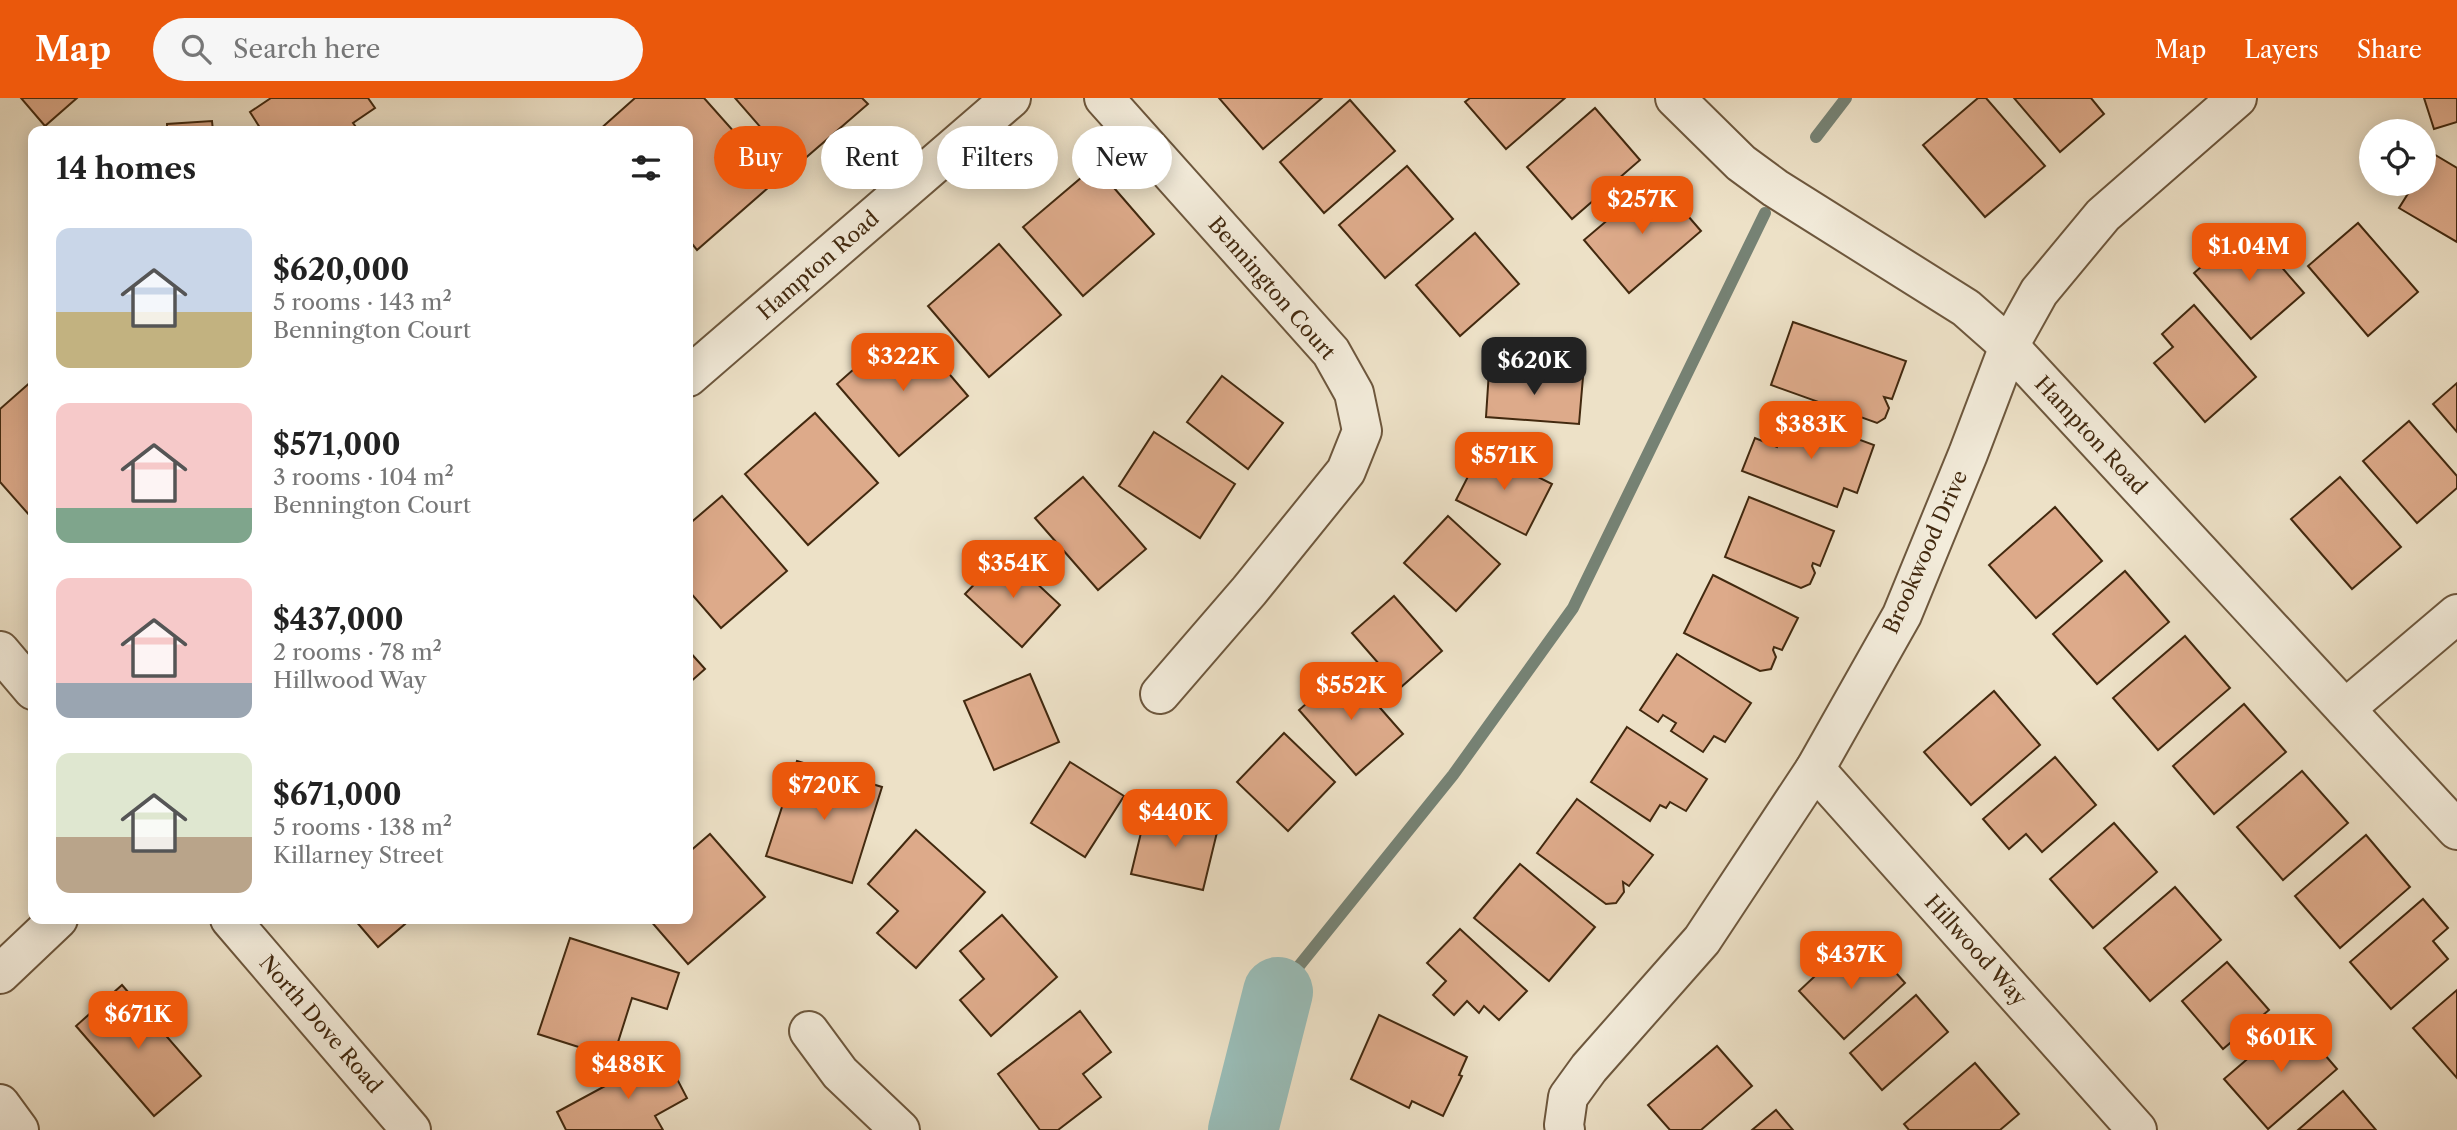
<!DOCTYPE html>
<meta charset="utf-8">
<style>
:root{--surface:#fff;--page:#f6f6f6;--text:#222;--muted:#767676;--accent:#ea580c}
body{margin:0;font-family:"Libre Caslon Text",serif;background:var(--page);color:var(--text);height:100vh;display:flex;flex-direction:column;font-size:26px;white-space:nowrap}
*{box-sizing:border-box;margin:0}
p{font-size:23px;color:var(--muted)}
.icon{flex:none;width:38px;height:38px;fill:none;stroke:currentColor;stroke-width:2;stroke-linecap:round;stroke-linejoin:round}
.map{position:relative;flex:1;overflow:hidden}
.details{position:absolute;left:28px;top:28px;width:665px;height:798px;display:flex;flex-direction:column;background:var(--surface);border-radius:14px;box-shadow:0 4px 18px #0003}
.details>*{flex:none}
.top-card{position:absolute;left:714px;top:28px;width:665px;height:63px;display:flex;gap:14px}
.tools{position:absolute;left:2359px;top:21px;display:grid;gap:14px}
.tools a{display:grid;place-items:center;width:77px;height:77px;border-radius:50%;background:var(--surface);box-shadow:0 4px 18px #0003;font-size:35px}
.price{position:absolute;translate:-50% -60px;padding:0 16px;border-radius:14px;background:var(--accent);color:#fff;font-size:23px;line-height:46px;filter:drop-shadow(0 2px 4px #0008)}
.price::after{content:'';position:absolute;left:50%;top:42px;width:21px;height:16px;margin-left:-10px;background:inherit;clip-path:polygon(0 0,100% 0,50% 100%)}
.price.on{background:#222;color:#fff}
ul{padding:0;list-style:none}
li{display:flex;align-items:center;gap:21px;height:175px;padding:0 28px}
li span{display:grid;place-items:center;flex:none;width:196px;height:140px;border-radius:14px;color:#555}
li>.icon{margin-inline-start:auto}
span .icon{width:84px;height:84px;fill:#fffc;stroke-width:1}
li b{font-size:30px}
h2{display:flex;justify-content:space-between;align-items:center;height:84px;padding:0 28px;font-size:30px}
.pill{padding:0 24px;border-radius:32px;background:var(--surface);box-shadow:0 4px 18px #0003;font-size:24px;line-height:63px}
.pill.on{background:var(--accent);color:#fff}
header{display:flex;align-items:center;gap:42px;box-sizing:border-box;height:98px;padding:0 35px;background:var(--accent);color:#fff}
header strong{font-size:33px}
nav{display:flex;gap:38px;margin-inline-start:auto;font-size:24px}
.search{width:490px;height:63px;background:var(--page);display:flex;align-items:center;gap:18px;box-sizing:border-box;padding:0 24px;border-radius:38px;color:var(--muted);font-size:26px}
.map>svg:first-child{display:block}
</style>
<header>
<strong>Map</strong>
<div class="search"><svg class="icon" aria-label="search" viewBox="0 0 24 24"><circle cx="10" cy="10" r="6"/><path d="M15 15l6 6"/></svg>Search here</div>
<nav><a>Map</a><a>Layers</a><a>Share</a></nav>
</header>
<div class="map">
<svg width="2457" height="1032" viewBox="0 0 2457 1032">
<rect width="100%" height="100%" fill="#ede1c7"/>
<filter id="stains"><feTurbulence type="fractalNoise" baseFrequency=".00286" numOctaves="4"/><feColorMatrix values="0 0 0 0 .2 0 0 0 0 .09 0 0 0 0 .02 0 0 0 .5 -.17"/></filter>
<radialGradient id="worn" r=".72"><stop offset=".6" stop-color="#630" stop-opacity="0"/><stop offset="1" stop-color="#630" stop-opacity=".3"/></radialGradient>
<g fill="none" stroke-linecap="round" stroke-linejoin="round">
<g stroke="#768274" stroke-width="12">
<path d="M 1816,39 L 1846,0"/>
<path d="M 1278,894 L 1453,677 L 1573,510 L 1765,115"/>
</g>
<path stroke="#99bdb8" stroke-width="70" d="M 1243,1032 L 1278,894"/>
</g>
<g fill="#ddaa8a" stroke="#42290f" stroke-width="2">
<path d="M 21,0 L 77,0 L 45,28 Z"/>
<path d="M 271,0 L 368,0 L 375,10 L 353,25 L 359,33 L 262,33 L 250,14 Z"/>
<path d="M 635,0 L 704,0 L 777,82 L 697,152 L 688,141 L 688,33 L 598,33 Z"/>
<path d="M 735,0 L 862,0 L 868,6 L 795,69 Z"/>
<path d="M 1219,0 L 1322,0 L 1263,51 Z"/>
<path d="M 1470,0 L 1565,0 L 1506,51 L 1465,4 Z"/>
<path d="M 1978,0 L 1986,0 L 2045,68 L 1985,119 L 1923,47 Z"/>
<path d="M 2014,0 L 2091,0 L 2104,16 L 2060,54 Z"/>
<path d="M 2424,0 L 2457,0 L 2457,24 L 2434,31 Z"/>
<path d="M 1350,2 L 1395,53 L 1324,115 L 1280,64 Z"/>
<path d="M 1595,10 L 1640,62 L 1572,121 L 1527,69 Z"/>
<path d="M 212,23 L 213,33 L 167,33 L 167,26 Z"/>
<path d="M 2432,55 L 2457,70 L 2457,144 L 2399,110 L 2414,86 L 2424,86 L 2424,69 Z"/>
<path d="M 1095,68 L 1154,136 L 1083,198 L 1023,129 Z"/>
<path d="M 1407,68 L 1453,121 L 1385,180 L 1339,127 Z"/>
<path d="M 1656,81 L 1701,133 L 1629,195 L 1584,142 Z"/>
<path d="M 2358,125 L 2418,194 L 2368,238 L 2308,168 Z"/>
<path d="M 2247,129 L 2304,195 L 2251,241 L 2194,175 Z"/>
<path d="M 1475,135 L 1519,186 L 1460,238 L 1416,187 Z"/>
<path d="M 999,146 L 1061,217 L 989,279 L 928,208 Z"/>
<path d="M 2194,207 L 2256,279 L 2205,324 L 2154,265 L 2173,249 L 2162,236 Z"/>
<path d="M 1793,224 L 1906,263 L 1892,301 L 1884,299 L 1889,310 L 1885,320 L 1877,325 L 1771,287 Z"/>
<path d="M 916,237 L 968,298 L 899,358 L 837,286 L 880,248 L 890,260 Z"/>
<path d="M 1489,273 L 1583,279 L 1579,326 L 1486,319 Z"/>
<path d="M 1222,278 L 1283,325 L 1248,371 L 1187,324 Z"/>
<path d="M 33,282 L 33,416 L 31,419 L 0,384 L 0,311 Z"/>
<path d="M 2457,285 L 2457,334 L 2433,306 Z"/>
<path d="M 815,315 L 878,385 L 808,447 L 745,376 Z"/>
<path d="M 1789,319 L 1805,325 L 1806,322 L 1874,347 L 1857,395 L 1844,390 L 1837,409 L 1742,373 L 1755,340 L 1777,349 Z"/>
<path d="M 2409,323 L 2457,378 L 2457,390 L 2417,425 L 2363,363 Z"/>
<path d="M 1154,334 L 1235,386 L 1200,440 L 1119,388 Z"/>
<path d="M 1482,351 L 1552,386 L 1526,437 L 1456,402 Z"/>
<path d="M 1083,379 L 1146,451 L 1098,492 L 1035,420 Z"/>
<path d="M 2340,379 L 2401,449 L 2352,491 L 2291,421 Z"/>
<path d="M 722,398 L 787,473 L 721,530 L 688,492 L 688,427 Z"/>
<path d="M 1749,399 L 1834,433 L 1820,468 L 1813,465 L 1812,468 L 1815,475 L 1810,486 L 1801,490 L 1725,459 Z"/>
<path d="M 2055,409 L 2102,463 L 2036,520 L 1989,467 Z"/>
<path d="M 1448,418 L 1500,466 L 1456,513 L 1404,465 Z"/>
<path d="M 1004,455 L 1060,507 L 1022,549 L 965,496 Z"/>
<path d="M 2125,473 L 2169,524 L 2097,586 L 2053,536 Z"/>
<path d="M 1713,477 L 1798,520 L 1782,552 L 1774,549 L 1773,552 L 1776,559 L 1771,571 L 1760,573 L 1684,535 Z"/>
<path d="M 1394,498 L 1442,553 L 1400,590 L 1352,535 Z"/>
<path d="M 2185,538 L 2230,590 L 2158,652 L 2113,600 Z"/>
<path d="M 688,552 L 705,571 L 688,586 Z"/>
<path d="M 1677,556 L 1751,605 L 1725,644 L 1714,638 L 1703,654 L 1671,633 L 1676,625 L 1663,617 L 1658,624 L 1640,612 Z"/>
<path d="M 1346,571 L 1403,636 L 1356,677 L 1299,612 Z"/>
<path d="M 1030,576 L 1059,644 L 994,672 L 964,603 Z"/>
<path d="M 1994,593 L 2040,647 L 1971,707 L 1924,654 Z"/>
<path d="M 2244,606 L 2286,654 L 2214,716 L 2173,668 Z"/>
<path d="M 1627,629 L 1707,681 L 1686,713 L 1670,704 L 1666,710 L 1660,707 L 1650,723 L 1591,684 Z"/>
<path d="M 1284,635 L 1335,684 L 1288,733 L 1237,684 Z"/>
<path d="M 2055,659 L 2096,707 L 2042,754 L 2026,736 L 2009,751 L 1983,721 Z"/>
<path d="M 797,663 L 882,689 L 852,785 L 766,758 Z"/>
<path d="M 1070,664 L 1124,698 L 1085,759 L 1031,725 Z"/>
<path d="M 2302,673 L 2348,725 L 2283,782 L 2237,729 Z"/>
<path d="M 1577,701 L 1653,757 L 1629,788 L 1623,784 L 1624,794 L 1616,805 L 1606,806 L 1537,755 Z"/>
<path d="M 1147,710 L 1219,726 L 1203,792 L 1131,776 Z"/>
<path d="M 2114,725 L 2157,774 L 2093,830 L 2050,781 Z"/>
<path d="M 916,732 L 985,794 L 916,870 L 877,835 L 898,813 L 868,786 Z"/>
<path d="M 710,736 L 765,799 L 688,866 L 649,821 L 688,821 L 688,755 Z"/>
<path d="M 2366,737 L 2410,789 L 2340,850 L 2295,798 Z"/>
<path d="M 1520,766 L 1595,829 L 1549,883 L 1474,820 Z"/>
<path d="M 2175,789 L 2221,842 L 2150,903 L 2104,850 Z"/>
<path d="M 2423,801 L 2448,830 L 2433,843 L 2448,861 L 2391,911 L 2350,864 Z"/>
<path d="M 1002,817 L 1057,879 L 991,938 L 960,902 L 984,881 L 960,853 Z"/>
<path d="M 354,821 L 401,821 L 405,826 L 378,849 Z"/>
<path d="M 1460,831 L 1527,893 L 1499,922 L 1484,908 L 1479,915 L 1467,903 L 1454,917 L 1433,897 L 1446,883 L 1427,865 Z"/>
<path d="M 570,840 L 679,875 L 667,911 L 632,900 L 613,960 L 538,936 Z"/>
<path d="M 1846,849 L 1866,872 L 1881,858 L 1905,885 L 1844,941 L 1799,893 Z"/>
<path d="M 2227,864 L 2269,912 L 2223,951 L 2182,903 Z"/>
<path d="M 122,887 L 201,978 L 154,1018 L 76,928 Z"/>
<path d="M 2457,892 L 2457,980 L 2413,930 Z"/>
<path d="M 1916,897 L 1948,934 L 1882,992 L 1850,955 Z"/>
<path d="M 1080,913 L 1111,954 L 1083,976 L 1101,999 L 1058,1032 L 1040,1032 L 998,976 Z"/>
<path d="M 1379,917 L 1467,959 L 1459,977 L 1462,978 L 1443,1018 L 1412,1003 L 1409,1010 L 1351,981 Z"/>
<path d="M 2294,921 L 2337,971 L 2268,1031 L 2224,981 Z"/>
<path d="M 1717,948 L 1752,988 L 1701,1032 L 1670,1032 L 1648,1007 Z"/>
<path d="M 664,956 L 687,1000 L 655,1018 L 663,1032 L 566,1032 L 557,1014 Z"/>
<path d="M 1975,965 L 2019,1016 L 2000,1032 L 1909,1032 L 1904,1026 Z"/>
<path d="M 2343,993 L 2376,1032 L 2298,1032 Z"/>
<path d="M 1776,1012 L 1793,1032 L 1752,1032 Z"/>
</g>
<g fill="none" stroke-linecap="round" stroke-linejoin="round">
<defs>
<g id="minor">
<path d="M 1104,0 L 1331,254 L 1354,295 L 1362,333 L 1346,373 L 1249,493 L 1160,596"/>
<path d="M 1675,0 L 1741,65 L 1775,90 L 1966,210 L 2009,248 L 2457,732"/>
<path d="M 688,279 L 1011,0"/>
<path d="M 2345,611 L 2457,516"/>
<path d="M 1815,671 L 2137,1032"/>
<path d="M 0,876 L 58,821"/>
<path d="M 809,933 L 840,975 L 900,1032"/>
<path d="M 0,1006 L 19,1032"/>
<path d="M 1565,1032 L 1564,1027 L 1568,999 L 1589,970 L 1702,842 L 1815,671 L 1902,517 L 1968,356 L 2009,248 L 2039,194 L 2103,117 L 2237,0"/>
</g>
<g id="tertiary">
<path d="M 0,553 L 33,592"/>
<path d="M 230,821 L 411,1032"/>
</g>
</defs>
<use href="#minor" stroke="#6d573d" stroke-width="42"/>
<use href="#tertiary" stroke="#6d573d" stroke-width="42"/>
<use href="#minor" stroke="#f3ecdb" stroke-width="38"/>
<use href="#tertiary" stroke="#f3ecdb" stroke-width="38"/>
</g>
<g text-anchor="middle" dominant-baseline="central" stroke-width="5" stroke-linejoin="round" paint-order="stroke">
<g font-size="21" fill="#42290f" stroke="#f3ecdb">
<text transform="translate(818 167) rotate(-41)">Hampton Road</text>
<text transform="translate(1272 190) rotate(49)">Bennington Court</text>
<text transform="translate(2091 337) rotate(47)">Hampton Road</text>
<text transform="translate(1925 454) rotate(-66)">Brookwood Drive</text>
<text transform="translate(1976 852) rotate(48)">Hillwood Way</text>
<text transform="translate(321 926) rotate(49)">North Dove Road</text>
</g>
</g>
<rect width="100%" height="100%" filter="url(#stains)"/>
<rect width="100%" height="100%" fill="url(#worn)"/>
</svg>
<div class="tools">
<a><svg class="icon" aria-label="locate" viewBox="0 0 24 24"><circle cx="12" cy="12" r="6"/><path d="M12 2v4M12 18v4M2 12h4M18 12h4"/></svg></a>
</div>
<b class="price" style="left:1642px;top:138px">$257K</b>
<b class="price" style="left:2249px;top:185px">$1.04M</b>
<b class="price" style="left:903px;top:295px">$322K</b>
<b class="price on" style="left:1534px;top:299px">$620K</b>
<b class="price" style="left:1811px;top:363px">$383K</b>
<b class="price" style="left:1504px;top:394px">$571K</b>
<b class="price" style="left:1013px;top:502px">$354K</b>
<b class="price" style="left:1351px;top:624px">$552K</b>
<b class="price" style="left:824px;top:724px">$720K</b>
<b class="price" style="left:1175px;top:751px">$440K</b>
<b class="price" style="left:1851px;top:893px">$437K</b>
<b class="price" style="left:138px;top:953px">$671K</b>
<b class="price" style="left:2281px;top:976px">$601K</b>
<b class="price" style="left:628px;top:1003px">$488K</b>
<div class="top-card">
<a class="pill on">Buy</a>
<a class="pill">Rent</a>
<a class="pill">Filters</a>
<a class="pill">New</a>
</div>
<section class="details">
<h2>14 homes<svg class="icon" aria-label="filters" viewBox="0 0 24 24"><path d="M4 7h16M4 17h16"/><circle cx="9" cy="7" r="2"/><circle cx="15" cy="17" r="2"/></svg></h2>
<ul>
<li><span style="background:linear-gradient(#c9d6e8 60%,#c2b280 0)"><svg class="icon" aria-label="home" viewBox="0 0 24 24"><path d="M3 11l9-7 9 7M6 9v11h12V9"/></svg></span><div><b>$620,000</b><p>5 rooms · 143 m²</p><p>Bennington Court</p></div></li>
<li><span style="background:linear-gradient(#f6c9c9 75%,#7fa58c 0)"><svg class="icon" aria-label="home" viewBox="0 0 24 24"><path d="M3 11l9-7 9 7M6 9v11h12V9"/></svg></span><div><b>$571,000</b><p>3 rooms · 104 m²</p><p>Bennington Court</p></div></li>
<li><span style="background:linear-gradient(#f6c9c9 75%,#9aa5b1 0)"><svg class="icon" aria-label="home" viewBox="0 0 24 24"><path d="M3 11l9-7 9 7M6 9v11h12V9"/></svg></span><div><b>$437,000</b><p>2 rooms · 78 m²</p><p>Hillwood Way</p></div></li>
<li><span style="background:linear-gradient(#dfe7d0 60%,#b9a48a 0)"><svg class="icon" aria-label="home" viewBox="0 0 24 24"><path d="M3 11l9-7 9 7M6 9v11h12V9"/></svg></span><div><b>$671,000</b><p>5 rooms · 138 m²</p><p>Killarney Street</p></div></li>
</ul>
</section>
</div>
